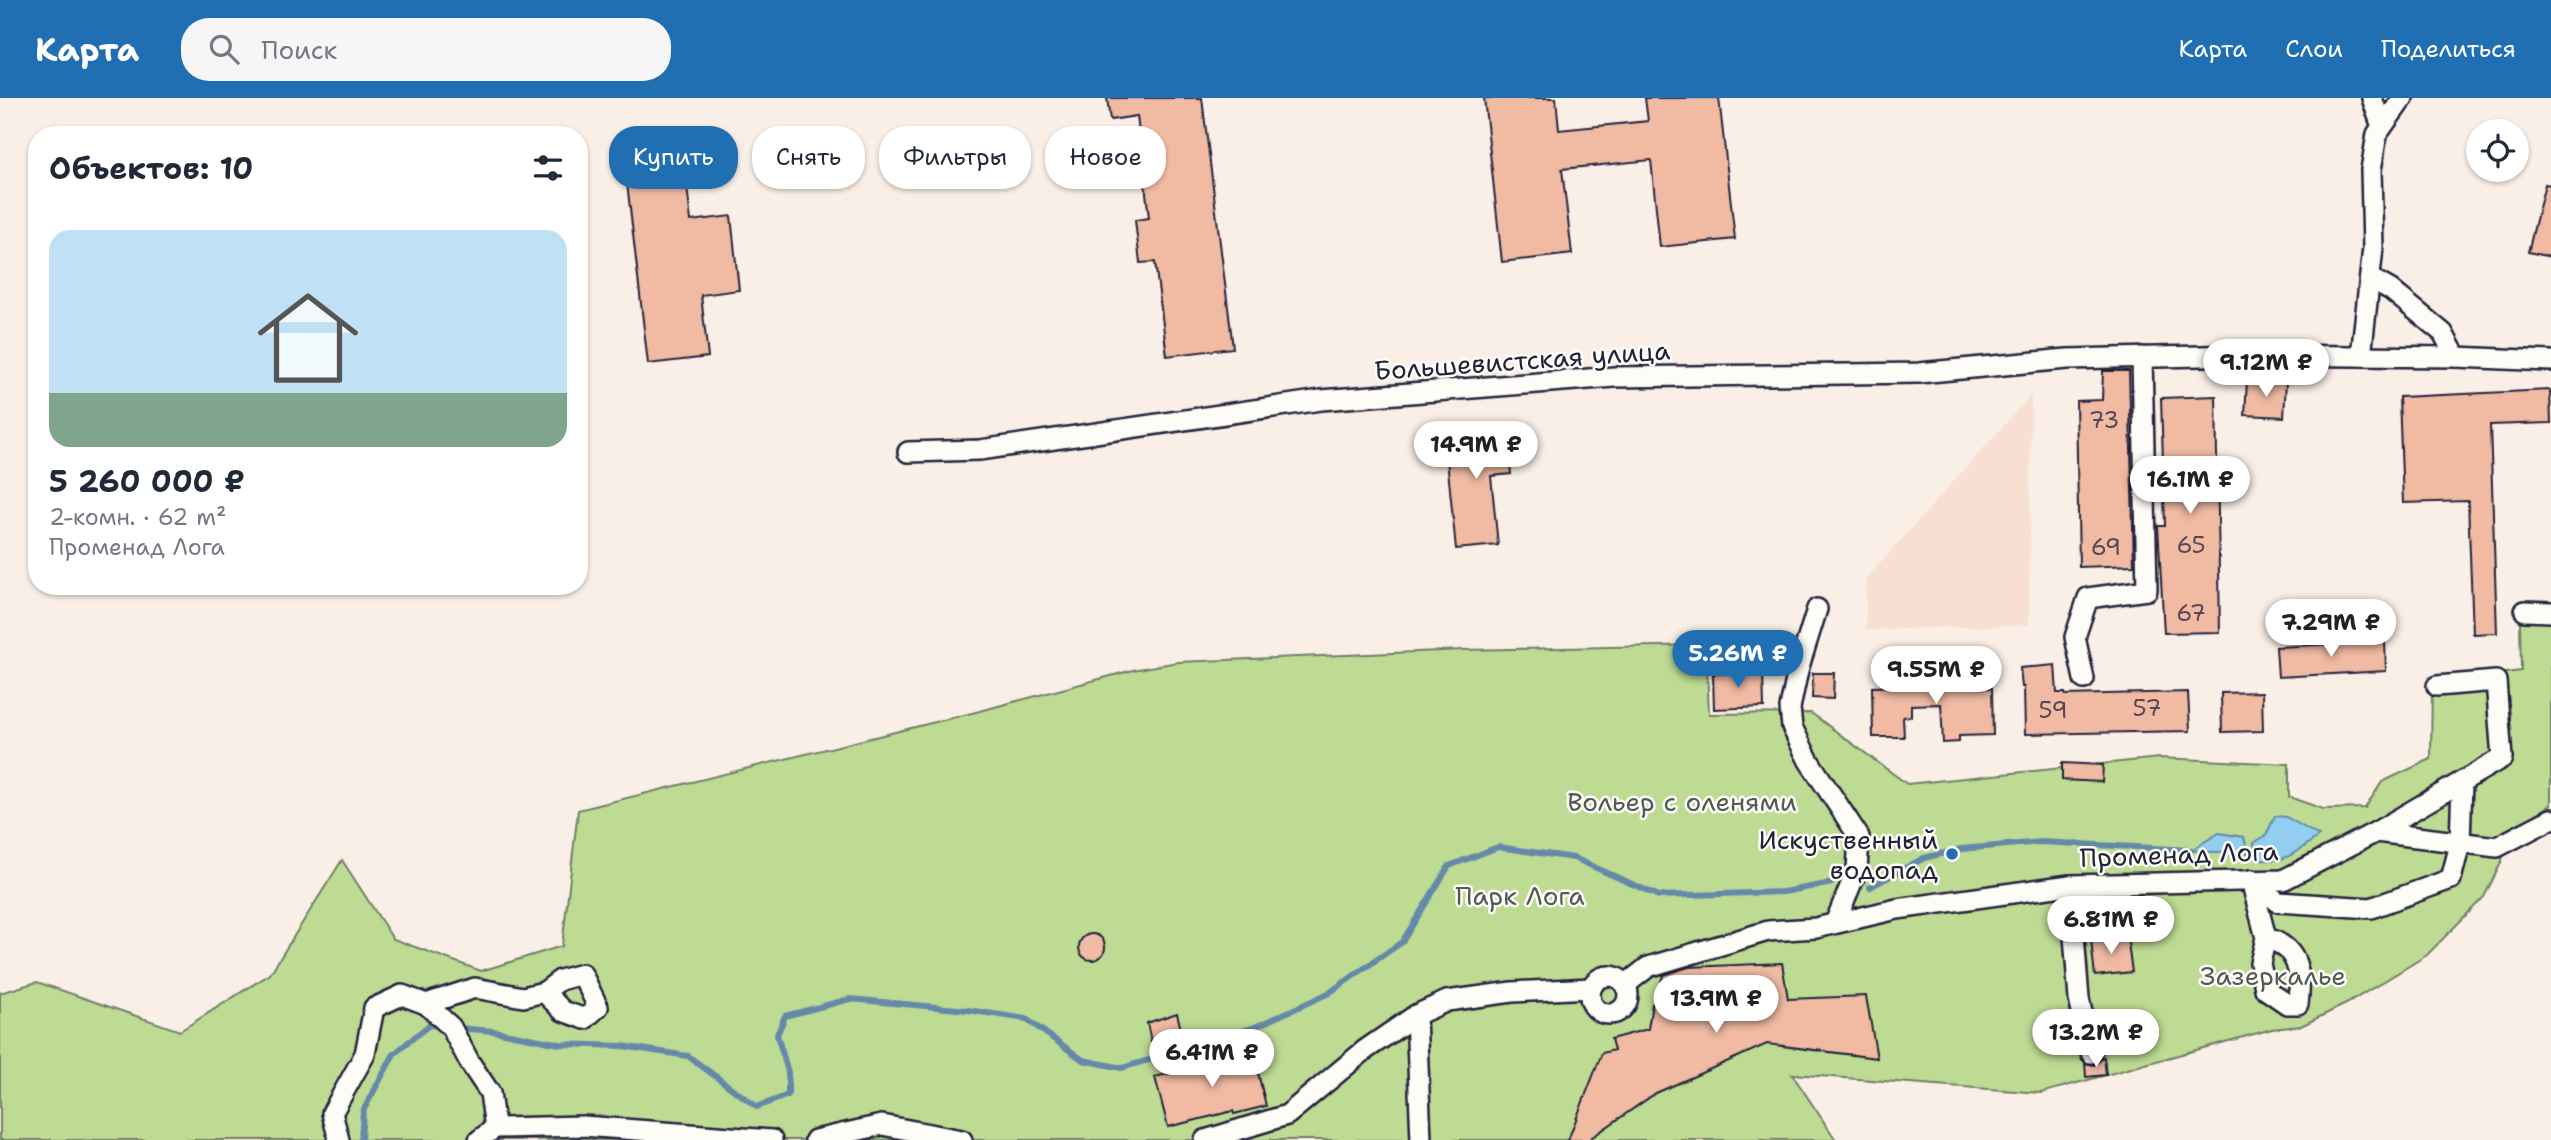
<!DOCTYPE html>
<html lang="ru">
<meta charset="utf-8">
<style>
:root{--surface:#fff;--page:#f6f6f7;--text:#1f2937;--muted:#747a83;--accent:#1f6fb2}
body{margin:0;font-family:"Shantell Sans",sans-serif;background:var(--page);color:var(--text);height:100vh;display:flex;flex-direction:column;font-size:26px;white-space:nowrap}
*{box-sizing:border-box;margin:0}
p{font-size:23px;color:var(--muted)}
.icon{flex:none;width:38px;height:38px;fill:none;stroke:currentColor;stroke-width:2;stroke-linecap:round;stroke-linejoin:round}
.map{position:relative;flex:1;overflow:hidden}
.details{position:absolute;left:28px;top:28px;width:560px;height:469px;display:flex;flex-direction:column;background:var(--surface);border-radius:28px;box-shadow:0 2px 5px #0004}
.details>*{flex:none}
.banner{position:absolute;left:609px;top:28px;width:665px;height:63px;display:flex;gap:14px}
.buttons{position:absolute;left:2466px;top:21px;display:grid;gap:14px}
.buttons a{display:grid;place-items:center;width:63px;height:63px;border-radius:50%;background:var(--surface);box-shadow:0 2px 5px #0004;font-size:35px}
.price{position:absolute;translate:-50% -60px;padding:0 16px;border-radius:24px;background:#fff;color:#222;font-size:23px;line-height:46px;filter:drop-shadow(0 2px 4px #0008)}
.price::after{content:'';position:absolute;left:50%;top:42px;width:21px;height:16px;margin-left:-10px;background:inherit;clip-path:polygon(0 0,100% 0,50% 100%)}
.price.current{background:var(--accent);color:#fff}
ul{padding:0;list-style:none}
li{display:grid;align-content:center;gap:14px;height:371px;padding:0 21px}
li span{display:grid;place-items:center;height:217px;border-radius:21px;color:#555}
li>.icon{margin-inline-start:auto}
span .icon{width:126px;height:126px;fill:#fffc;stroke-width:1}
li b{font-size:30px}
h2{display:flex;justify-content:space-between;align-items:center;height:84px;padding:0 21px;font-size:30px}
.chip{padding:0 24px;border-radius:28px;background:var(--surface);box-shadow:0 2px 5px #0004;font-size:24px;line-height:63px}
.chip.current{background:var(--accent);color:#fff}
header{display:flex;align-items:center;gap:42px;box-sizing:border-box;height:98px;padding:0 35px;background:var(--accent);color:#fff}
header strong{font-size:33px}
nav{display:flex;gap:38px;margin-inline-start:auto;font-size:24px}
.search{width:490px;height:63px;background:var(--page);display:flex;align-items:center;gap:18px;box-sizing:border-box;padding:0 24px;border-radius:28px;color:var(--muted);font-size:26px}
.map>svg:first-child{display:block}
</style>
<header>
<strong>Карта</strong>
<div class="search"><svg class="icon" aria-label="search" viewBox="0 0 24 24"><circle cx="10" cy="10" r="6"/><path d="M15 15l6 6"/></svg>Поиск</div>
<nav><a>Карта</a><a>Слои</a><a>Поделиться</a></nav>
</header>
<div class="map">
<svg width="2551" height="1042" viewBox="0 0 2551 1042">
<rect width="100%" height="100%" fill="#faefe6"/>
<filter id="ink" filterUnits="userSpaceOnUse"><feTurbulence type="fractalNoise" baseFrequency=".0143" numOctaves="2"/><feDisplacementMap in="SourceGraphic" scale="14" xChannelSelector="R" yChannelSelector="G"/><feConvolveMatrix kernelMatrix="1 2 1 2 8 2 1 2 1" color-interpolation-filters="sRGB"/></filter>
<g filter="url(#ink)">
<path fill="#f7dfd2" d="M 2031,297 L 2029,527 L 1866,532 L 1866,481 Z"/>
<path fill="#bddb93" stroke="#707e67" stroke-width="2" d="M 2520,522 L 2551,524 L 2551,707 L 2507,734 L 2502,763 L 2484,799 L 2427,857 L 2348,905 L 2301,928 L 2272,931 L 2041,995 L 1792,976 L 1836,1042 L 0,1042 L 0,895 L 37,884 L 180,933 L 270,876 L 342,762 L 393,841 L 481,873 L 562,848 L 578,712 L 976,614 L 1133,572 L 1178,564 L 1464,552 L 1706,547 L 1709,616 L 1811,615 L 1907,686 L 2159,660 L 2289,666 L 2289,699 L 2323,711 L 2365,710 L 2382,684 L 2431,661 L 2432,584 L 2521,573 Z"/>
<g fill="#92cef2" stroke="#6589a9" stroke-width="2">
<path d="M 2275,718 L 2286,719 L 2319,738 C 2299,752 2280,771 2255,758 L 2254,745 L 2266,737 Z"/>
<path d="M 2219,735 L 2244,739 L 2248,755 C 2229,752 2210,756 2191,752 Z"/>
</g>
<g fill="none" stroke-linecap="round" stroke-linejoin="round">
<g stroke="#6589a9" stroke-width="6">
<path d="M 1870,789 L 1924,760 L 1961,751 L 2042,744 L 2191,752"/>
<path d="M 457,930 L 494,933 L 560,946 L 622,948 L 688,958 L 757,1009 L 788,997 L 788,974 L 777,937 L 785,918 L 850,901 L 968,912 L 1026,921 L 1083,962 L 1122,970 L 1198,947"/>
<path d="M 1217,941 L 1255,929 L 1329,895 L 1402,844 L 1449,768 L 1498,749 L 1574,760 L 1659,798 L 1783,794 L 1832,785"/>
<path d="M 361,1042 L 363,1013 L 394,956 L 429,927 L 443,928"/>
</g>
</g>
<g fill="#f0baa3" stroke="#22223b" stroke-width="2">
<path d="M 1107,0 L 1202,0 L 1233,250 L 1167,258 L 1155,164 L 1140,165 L 1135,122 L 1149,120 L 1137,18 L 1110,22 Z"/>
<path d="M 1484,0 L 1556,0 L 1559,32 L 1648,23 L 1645,0 L 1719,0 L 1735,141 L 1660,149 L 1651,62 L 1562,71 L 1572,156 L 1502,164 Z"/>
<path d="M 682,44 L 691,123 L 731,118 L 739,192 L 701,197 L 708,259 L 648,266 L 623,50 Z"/>
<path d="M 2545,86 L 2551,87 L 2551,159 L 2528,154 Z"/>
<path d="M 2103,273 L 2129,273 L 2134,467 L 2079,469 L 2076,303 L 2102,302 Z"/>
<path d="M 2247,283 L 2286,284 L 2284,319 L 2245,317 Z"/>
<path d="M 2550,292 L 2551,325 L 2490,327 L 2497,535 L 2473,536 L 2468,403 L 2403,405 L 2399,299 Z"/>
<path d="M 2216,298 L 2220,534 L 2164,535 L 2158,428 L 2165,428 L 2161,300 Z"/>
<path d="M 1506,326 L 1511,376 L 1491,378 L 1498,447 L 1456,451 L 1444,332 Z"/>
<path d="M 2385,543 L 2386,573 L 2278,579 L 2276,549 Z"/>
<path d="M 2055,567 L 2057,595 L 2065,595 L 2065,597 L 2188,594 L 2190,633 L 2025,636 L 2024,589 L 2022,589 L 2020,570 Z"/>
<path d="M 1763,574 L 1764,609 L 1714,611 L 1713,576 Z"/>
<path d="M 1813,575 L 1834,575 L 1833,601 L 1812,600 Z"/>
<path d="M 1923,576 L 1967,576 L 1980,590 L 1992,590 L 1993,637 L 1959,638 L 1959,644 L 1943,645 L 1941,606 L 1911,607 L 1911,618 L 1903,619 L 1904,639 L 1873,639 L 1872,589 L 1923,587 Z"/>
<path d="M 2262,594 L 2263,633 L 2222,634 L 2221,595 Z"/>
<path d="M 2062,665 L 2103,667 L 2102,684 L 2062,682 Z"/>
<circle cx="1092" cy="849" r="13"/>
<path d="M 2127,838 L 2132,874 L 2095,878 L 2091,842 Z"/>
<path d="M 1782,865 L 1788,901 L 1866,898 L 1877,960 L 1767,946 L 1656,995 L 1588,1042 L 1568,1042 L 1602,955 L 1614,952 L 1611,941 L 1648,931 L 1652,906 L 1655,906 L 1663,877 L 1689,869 Z"/>
<path d="M 1177,915 L 1182,936 L 1151,944 L 1147,925 Z"/>
<path d="M 1252,950 L 1266,1008 L 1234,1016 L 1233,1013 L 1168,1029 L 1155,979 L 1221,963 L 1220,958 Z"/>
<path d="M 2104,959 L 2106,977 L 2086,979 L 2085,965 L 2094,967 Z"/>
</g>
<g fill="none" stroke-linecap="round" stroke-linejoin="round">
<defs>
<g id="minor">
<path d="M 2372,0 L 2382,29"/>
<path d="M 2370,180 L 2391,192 L 2443,235 L 2456,259"/>
<path d="M 2361,258 L 2373,150 L 2371,72 L 2377,36 L 2403,0"/>
<path d="M 908,354 L 980,352 L 1321,302 L 1614,279 L 1919,275 L 2067,261 L 2246,257 L 2456,259 L 2551,263"/>
<path d="M 1817,511 L 1798,572 L 1790,610 L 1792,629 L 1809,663 L 1859,739 L 1857,772 L 1835,825"/>
<path d="M 2525,513 L 2551,514"/>
<path d="M 2084,581 L 2075,539 L 2088,500 L 2147,492 L 2142,259"/>
<path d="M 2376,734 L 2502,660 L 2496,583 L 2437,588"/>
<path d="M 2251,782 L 2278,804 L 2371,810 L 2451,781 L 2460,746 L 2462,684"/>
<path d="M 2251,782 L 2266,840 C 2299,849 2302,876 2298,906 L 2287,906 L 2265,891 L 2260,865 L 2266,840"/>
<path d="M 2070,787 L 2079,901 L 2091,955"/>
<circle cx="1609" cy="897" r="19"/>
<path d="M 1625,887 L 1648,869 L 1768,833 L 1816,830 L 1897,811 L 2070,787 L 2283,782 L 2376,734 L 2497,749 L 2551,721"/>
<path d="M 426,906 L 475,890 L 523,899 L 544,894 L 560,882 L 582,876 L 598,909 L 585,921 L 563,913 L 544,894"/>
<path d="M 1416,917 L 1421,1042"/>
<path d="M 339,1042 L 332,1015 L 365,956 L 374,910 L 402,897 L 426,906 L 451,929 L 470,965 L 490,995 L 495,1030"/>
<path d="M 479,1042 L 495,1030 L 583,1028 L 772,1042"/>
<path d="M 815,1042 L 882,1027 L 962,1042"/>
<path d="M 1205,1042 L 1287,1017 L 1365,952 L 1416,917 L 1447,903 L 1512,894 L 1591,890"/>
</g>
</defs>
<use href="#minor" stroke="#22223b" stroke-width="24"/>
<use href="#minor" stroke="#fdfcf7" stroke-width="19"/>
</g>
</g>
<circle fill="#1f6fb2" stroke="#fdfcf7" stroke-width="2.5" cx="1952" cy="756" r="7"/>
<g text-anchor="middle" dominant-baseline="central" stroke-width="5" stroke-linejoin="round" paint-order="stroke">
<g font-size="23" fill="#564855">
<text x="2104" y="322">73</text>
<text x="2191" y="447">65</text>
<text x="2106" y="449">69</text>
<text x="2191" y="515">67</text>
<text x="2147" y="610">57</text>
<text x="2053" y="612">59</text>
</g>
<g font-size="26" fill="#22223b" stroke="#fdfcf7">
<text transform="translate(1522 262) rotate(-4)">Большевистская улица</text>
<text transform="translate(2179 756) rotate(-2)">Променад Лога</text>
</g>
<g font-size="26" fill="#505a55" stroke="#fdfcf7">
<text x="1682" y="703">Вольер с оленями</text>
<text x="1520" y="797">Парк Лога</text>
<text x="2273" y="877">Зазеркалье</text>
</g>
<g font-size="26" fill="#22223b" stroke="#fdfcf7" text-anchor="end">
<text x="1938" y="741">Искуственный<tspan x="1938" dy="30">водопад</tspan></text>
</g>
</g>
</svg>
<div class="buttons">
<a><svg class="icon" aria-label="locate" viewBox="0 0 24 24"><circle cx="12" cy="12" r="6"/><path d="M12 2v4M12 18v4M2 12h4M18 12h4"/></svg></a>
</div>
<b class="price" style="left:2266px;top:301px">9.12M ₽</b>
<b class="price" style="left:1476px;top:383px">14.9M ₽</b>
<b class="price" style="left:2190px;top:418px">16.1M ₽</b>
<b class="price" style="left:2331px;top:561px">7.29M ₽</b>
<b class="price current" style="left:1738px;top:592px">5.26M ₽</b>
<b class="price" style="left:1936px;top:608px">9.55M ₽</b>
<b class="price" style="left:2111px;top:858px">6.81M ₽</b>
<b class="price" style="left:1716px;top:937px">13.9M ₽</b>
<b class="price" style="left:2096px;top:971px">13.2M ₽</b>
<b class="price" style="left:1212px;top:991px">6.41M ₽</b>
<div class="banner">
<a class="chip current">Купить</a>
<a class="chip">Снять</a>
<a class="chip">Фильтры</a>
<a class="chip">Новое</a>
</div>
<section class="details">
<h2>Объектов: 10<svg class="icon" aria-label="filters" viewBox="0 0 24 24"><path d="M4 7h16M4 17h16"/><circle cx="9" cy="7" r="2"/><circle cx="15" cy="17" r="2"/></svg></h2>
<ul>
<li><span style="background:linear-gradient(#bfe0f5 75%,#7fa58c 0)"><svg class="icon" aria-label="home" viewBox="0 0 24 24"><path d="M3 11l9-7 9 7M6 9v11h12V9"/></svg></span><div><b>5 260 000 ₽</b><p>2-комн. · 62 m²</p><p>Променад Лога</p></div></li>
</ul>
</section>
</div>
